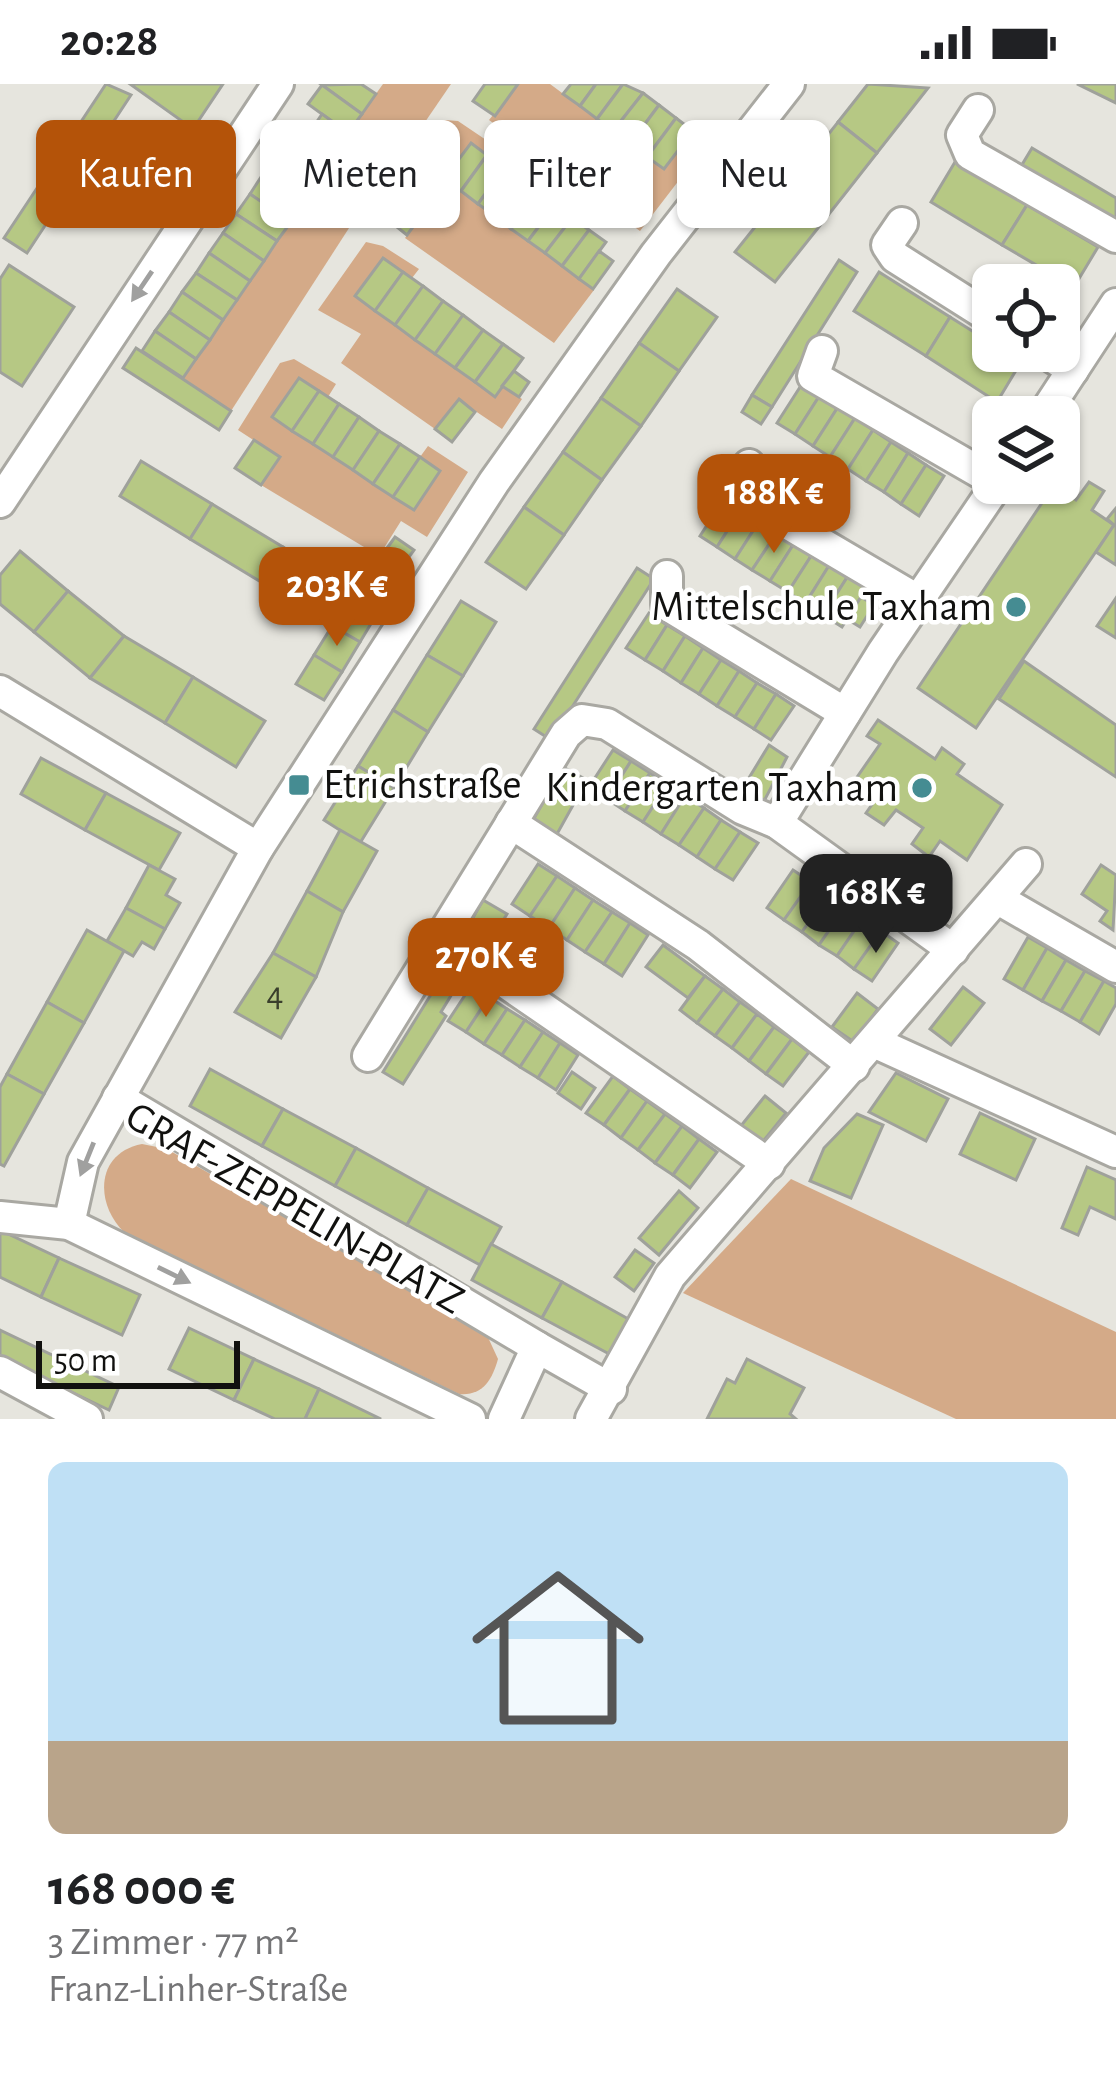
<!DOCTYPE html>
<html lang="de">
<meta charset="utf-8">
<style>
:root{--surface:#fff;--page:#f6f6f6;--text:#202124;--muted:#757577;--accent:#b45309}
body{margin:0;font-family:"Alegreya Sans",sans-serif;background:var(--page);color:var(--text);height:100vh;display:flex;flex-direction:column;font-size:45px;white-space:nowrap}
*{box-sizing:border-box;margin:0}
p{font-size:39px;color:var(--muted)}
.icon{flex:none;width:66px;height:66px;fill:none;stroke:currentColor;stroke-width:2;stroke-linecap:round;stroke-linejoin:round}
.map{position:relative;height:1335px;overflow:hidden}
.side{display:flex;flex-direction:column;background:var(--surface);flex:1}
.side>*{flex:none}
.hud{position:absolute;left:36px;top:36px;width:1044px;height:108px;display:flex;gap:24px}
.controls{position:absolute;left:972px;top:180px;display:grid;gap:24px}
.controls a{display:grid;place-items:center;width:108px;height:108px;border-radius:18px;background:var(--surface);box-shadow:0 3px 9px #0004;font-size:60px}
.scale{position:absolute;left:36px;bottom:30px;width:204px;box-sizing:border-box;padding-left:12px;border:6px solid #11110f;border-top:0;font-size:33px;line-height:42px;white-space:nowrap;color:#11110f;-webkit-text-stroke:9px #fff;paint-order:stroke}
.price{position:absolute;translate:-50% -102px;padding:0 27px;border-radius:24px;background:var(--accent);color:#fff;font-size:39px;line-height:78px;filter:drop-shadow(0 3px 6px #0008)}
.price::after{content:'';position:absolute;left:50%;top:72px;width:36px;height:27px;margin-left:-18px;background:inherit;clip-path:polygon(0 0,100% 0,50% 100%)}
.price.current{background:#222;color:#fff}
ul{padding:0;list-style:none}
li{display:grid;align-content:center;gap:24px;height:636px;padding:0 48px}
li span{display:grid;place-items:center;height:372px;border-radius:18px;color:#555}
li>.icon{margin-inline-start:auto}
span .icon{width:216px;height:216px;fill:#fffc;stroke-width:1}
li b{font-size:51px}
.tag{padding:0 42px;border-radius:18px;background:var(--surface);box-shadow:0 3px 9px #0004;font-size:42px;line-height:108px}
.tag.current{background:var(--accent);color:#fff}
.status{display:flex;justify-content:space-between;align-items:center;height:84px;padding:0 60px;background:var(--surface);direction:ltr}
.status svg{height:33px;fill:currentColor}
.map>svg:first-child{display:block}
</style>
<div class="status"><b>20:28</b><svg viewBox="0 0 49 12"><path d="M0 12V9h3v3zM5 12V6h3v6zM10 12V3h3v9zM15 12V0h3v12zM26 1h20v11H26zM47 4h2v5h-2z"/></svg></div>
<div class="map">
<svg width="1116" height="1335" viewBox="0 0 1116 1335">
<rect width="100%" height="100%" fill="#e6e5de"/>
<g fill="#d4aa88">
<path d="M 383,0 L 451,0 L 395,82 L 348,49 Z"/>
<path d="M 518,0 L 550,0 L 663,84 L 697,41 L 713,52 L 640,147 L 489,36 Z"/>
<path d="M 445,36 L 458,37 L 495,62 L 487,71 L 470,60 L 444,95 L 594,206 L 554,259 L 405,154 L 438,109 L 409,88 Z"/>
<path d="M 318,99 L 360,127 L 231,327 L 183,294 Z"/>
<path d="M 366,158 L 383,162 L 419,185 L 412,194 L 356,213 L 494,312 L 502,302 L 522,315 L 502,345 L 459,316 L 435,345 L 341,279 L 361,250 L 318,226 Z"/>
<path d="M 294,275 L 336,300 L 328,313 L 298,294 L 273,334 L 393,413 L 414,425 L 420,373 L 428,362 L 468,388 L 427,453 L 401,437 L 379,472 L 261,401 L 279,373 L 238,346 L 280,279 Z"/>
<path d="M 142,1060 L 167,1065 L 486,1249 L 498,1275 C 492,1296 483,1312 459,1310 L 124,1148 C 95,1120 95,1069 142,1060 Z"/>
<path d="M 791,1095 L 1116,1248 L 1116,1335 L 956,1335 L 683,1209 Z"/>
</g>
<g fill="#b6c884" stroke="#9fa19b" stroke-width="3">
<path d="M 106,0 L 131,11 L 27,169 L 4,154 Z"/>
<path d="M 130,0 L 223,0 L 193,45 Z"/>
<path d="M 361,0 L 376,10 L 362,30 L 322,1 Z"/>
<path d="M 485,0 L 518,0 L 495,32 L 473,17 Z"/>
<path d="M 571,0 L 596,0 L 580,22 L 563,10 Z"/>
<path d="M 596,0 L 623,0 L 597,35 L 580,22 Z"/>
<path d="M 623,0 L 643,9 L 613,47 L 597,35 Z"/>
<path d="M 868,0 L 928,4 L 877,69 L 838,38 Z"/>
<path d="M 1077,0 L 1116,0 L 1116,19 Z"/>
<path d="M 322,1 L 362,30 L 348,49 L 308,20 Z"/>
<path d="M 643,9 L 659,21 L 630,60 L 613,47 Z"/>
<path d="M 659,21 L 676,34 L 647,73 L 630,60 Z"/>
<path d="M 322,30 L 365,61 L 332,109 L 289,79 Z"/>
<path d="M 676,34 L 693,47 L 664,85 L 647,73 Z"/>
<path d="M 838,38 L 877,69 L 826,134 L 787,103 Z"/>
<path d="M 471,59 L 487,71 L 461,107 L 444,95 Z"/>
<path d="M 1032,64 L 1116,114 L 1116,140 L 1020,84 Z"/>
<path d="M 277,71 L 318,99 L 304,118 L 263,90 Z"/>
<path d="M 487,71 L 504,84 L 478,120 L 461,107 Z"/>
<path d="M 955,78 L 1027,121 L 1002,161 L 931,118 Z"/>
<path d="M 504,84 L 521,96 L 495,132 L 478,120 Z"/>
<path d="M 263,90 L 304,118 L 291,138 L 250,110 Z"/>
<path d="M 417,94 L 438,109 L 407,151 L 387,135 Z"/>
<path d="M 521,96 L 538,109 L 511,145 L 495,132 Z"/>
<path d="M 787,103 L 826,134 L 775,198 L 735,168 Z"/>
<path d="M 538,109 L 555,121 L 528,157 L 511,145 Z"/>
<path d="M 250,110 L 291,138 L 277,157 L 236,130 Z"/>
<path d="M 555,121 L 572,134 L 545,169 L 528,157 Z"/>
<path d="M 1027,121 L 1098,163 L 1074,203 L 1002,161 Z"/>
<path d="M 236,130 L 277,157 L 264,177 L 223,149 Z"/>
<path d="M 572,134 L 589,146 L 562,182 L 545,169 Z"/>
<path d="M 589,146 L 606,158 L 579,195 L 562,182 Z"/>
<path d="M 223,149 L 264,177 L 250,197 L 209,169 Z"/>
<path d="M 599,167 L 613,177 L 593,205 L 579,195 Z"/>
<path d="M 209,169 L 250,197 L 237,216 L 196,189 Z"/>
<path d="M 383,174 L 403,188 L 375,227 L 355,212 Z"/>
<path d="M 839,176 L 857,188 L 772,323 L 752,311 Z"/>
<path d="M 9,181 L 74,223 L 22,302 L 0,288 L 0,195 Z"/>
<path d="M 403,188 L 423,202 L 395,241 L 375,227 Z"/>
<path d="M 879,188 L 950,233 L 926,272 L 854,227 Z"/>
<path d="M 196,189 L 237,216 L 223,236 L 182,208 Z"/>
<path d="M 423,202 L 443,217 L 415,256 L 395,241 Z"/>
<path d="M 677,205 L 717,233 L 679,287 L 639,259 Z"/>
<path d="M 182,208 L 223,236 L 210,256 L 169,228 Z"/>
<path d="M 443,217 L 463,231 L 435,270 L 415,256 Z"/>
<path d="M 169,228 L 210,256 L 196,275 L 155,247 Z"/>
<path d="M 463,231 L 483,246 L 455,284 L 435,270 Z"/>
<path d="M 950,233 L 993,260 L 993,267 L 1021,278 L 997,318 L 926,272 Z"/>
<path d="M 483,246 L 503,260 L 475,298 L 455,284 Z"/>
<path d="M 155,247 L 196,275 L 183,294 L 142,267 Z"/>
<path d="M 639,259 L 679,287 L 641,342 L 601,314 Z"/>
<path d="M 503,260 L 523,274 L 495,313 L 475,298 Z"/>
<path d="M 136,264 L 231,327 L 219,346 L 123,284 Z"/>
<path d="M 514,287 L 529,298 L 519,313 L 502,302 Z"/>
<path d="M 299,294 L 319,307 L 292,347 L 272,333 Z"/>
<path d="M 802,300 L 820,311 L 795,350 L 777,339 Z"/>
<path d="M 319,307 L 339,320 L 313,360 L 292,347 Z"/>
<path d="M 752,311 L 772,323 L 761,340 L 742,328 Z"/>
<path d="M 820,311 L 838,323 L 813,362 L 795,350 Z"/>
<path d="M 601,314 L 641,342 L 602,396 L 563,368 Z"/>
<path d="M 459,315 L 475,328 L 452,358 L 435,345 Z"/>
<path d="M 339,320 L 359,333 L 333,373 L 313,360 Z"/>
<path d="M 838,323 L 855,334 L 830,373 L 813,362 Z"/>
<path d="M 359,333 L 379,347 L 353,386 L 333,373 Z"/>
<path d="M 855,334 L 873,346 L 848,385 L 830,373 Z"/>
<path d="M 873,346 L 891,358 L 866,397 L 848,385 Z"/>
<path d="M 379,347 L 400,360 L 373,400 L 353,386 Z"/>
<path d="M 254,356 L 280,373 L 261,401 L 235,384 Z"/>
<path d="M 891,358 L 908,369 L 884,408 L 866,397 Z"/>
<path d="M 400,360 L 420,373 L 393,413 L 373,400 Z"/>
<path d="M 563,368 L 602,396 L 564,451 L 524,423 Z"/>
<path d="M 908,369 L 926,381 L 901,420 L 884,408 Z"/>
<path d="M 420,373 L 440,387 L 414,426 L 393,413 Z"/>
<path d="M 141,377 L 212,420 L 190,455 L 120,412 Z"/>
<path d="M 926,381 L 944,392 L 919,432 L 901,420 Z"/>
<path d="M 1089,398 L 1104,407 L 1092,426 L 1114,441 L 976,644 L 918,604 L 1054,401 L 1076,416 Z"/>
<path d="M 725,413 L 742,424 L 717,463 L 700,452 Z"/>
<path d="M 212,420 L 283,463 L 261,498 L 190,455 Z"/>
<path d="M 524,423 L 564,451 L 526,505 L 486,478 Z"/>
<path d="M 742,424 L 760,436 L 735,475 L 717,463 Z"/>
<path d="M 1116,424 L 1116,481 L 1096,468 L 1114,441 L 1107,435 Z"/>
<path d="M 760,436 L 778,447 L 752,486 L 735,475 Z"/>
<path d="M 778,447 L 795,458 L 770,497 L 752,486 Z"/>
<path d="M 395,453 L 414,466 L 401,484 L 382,471 Z"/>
<path d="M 795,458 L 813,469 L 788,508 L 770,497 Z"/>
<path d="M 283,463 L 354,506 L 332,542 L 261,498 Z"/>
<path d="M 20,467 L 68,507 L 34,548 L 0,520 L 0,491 Z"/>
<path d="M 813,469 L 830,480 L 805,520 L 788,508 Z"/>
<path d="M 830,480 L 848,492 L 823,531 L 805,520 Z"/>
<path d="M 637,484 L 654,495 L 551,656 L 534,645 Z"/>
<path d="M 848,492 L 867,504 L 842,543 L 823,531 Z"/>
<path d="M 354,506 L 381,523 L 360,558 L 332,542 Z"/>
<path d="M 68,507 L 124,552 L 90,594 L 34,548 Z"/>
<path d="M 861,513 L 874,521 L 860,543 L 847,535 Z"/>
<path d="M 1116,514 L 1116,554 L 1097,542 Z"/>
<path d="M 461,517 L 496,538 L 463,592 L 427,571 Z"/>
<path d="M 649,529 L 667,541 L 645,576 L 626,564 Z"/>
<path d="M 667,541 L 685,552 L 663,587 L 645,576 Z"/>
<path d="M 332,542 L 360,558 L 342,588 L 314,571 Z"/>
<path d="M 124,552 L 193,593 L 165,639 L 90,594 Z"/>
<path d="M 685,552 L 703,564 L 681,599 L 663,587 Z"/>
<path d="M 703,564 L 721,576 L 699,610 L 681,599 Z"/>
<path d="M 314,571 L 342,588 L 324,616 L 296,600 Z"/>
<path d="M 427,571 L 463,592 L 428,648 L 393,626 Z"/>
<path d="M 721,576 L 739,587 L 717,622 L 699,610 Z"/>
<path d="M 1024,577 L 1116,641 L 1116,693 L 999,615 Z"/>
<path d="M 739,587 L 757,599 L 735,633 L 717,622 Z"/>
<path d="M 193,593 L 265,637 L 236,683 L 165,639 Z"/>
<path d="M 757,599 L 776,610 L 754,645 L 735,633 Z"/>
<path d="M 776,610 L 794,622 L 771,656 L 754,645 Z"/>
<path d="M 393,626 L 428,648 L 394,704 L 358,682 Z"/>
<path d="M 878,636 L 935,675 L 942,664 L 964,680 L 957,690 L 1002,721 L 967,776 L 940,757 L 929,773 L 912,760 L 923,744 L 896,726 L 884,741 L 866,729 L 878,712 L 855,696 L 880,660 L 867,652 Z"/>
<path d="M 769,661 L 787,673 L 763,719 L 741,707 Z"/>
<path d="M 613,666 L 631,677 L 607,715 L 589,703 Z"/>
<path d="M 41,674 L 106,709 L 85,746 L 21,710 Z"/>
<path d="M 631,677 L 650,689 L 625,727 L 607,715 Z"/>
<path d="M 358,682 L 394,704 L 360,759 L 324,736 Z"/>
<path d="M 563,683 L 587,696 L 557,750 L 533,736 Z"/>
<path d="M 650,689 L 667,701 L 643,738 L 625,727 Z"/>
<path d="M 667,701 L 685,712 L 661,750 L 643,738 Z"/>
<path d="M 106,709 L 180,749 L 159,786 L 85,746 Z"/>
<path d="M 685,712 L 704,724 L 679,761 L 661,750 Z"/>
<path d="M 704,724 L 721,736 L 697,773 L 679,761 Z"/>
<path d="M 721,736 L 740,748 L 715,785 L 697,773 Z"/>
<path d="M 340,746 L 377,767 L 343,828 L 307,807 Z"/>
<path d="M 740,748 L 758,759 L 733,796 L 715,785 Z"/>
<path d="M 538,780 L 557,792 L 530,832 L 512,820 Z"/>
<path d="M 149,781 L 175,795 L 166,811 L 180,819 L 165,845 L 126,824 Z"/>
<path d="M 1101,781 L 1116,791 L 1113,846 L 1100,837 L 1107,827 L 1082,810 Z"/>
<path d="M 793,786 L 811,798 L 784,836 L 767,824 Z"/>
<path d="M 557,792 L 575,804 L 549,844 L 530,832 Z"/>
<path d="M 811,798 L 829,810 L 802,848 L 784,836 Z"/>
<path d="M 575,804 L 593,816 L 567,856 L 549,844 Z"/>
<path d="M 307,807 L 343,828 L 316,893 L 273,869 Z"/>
<path d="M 829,810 L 846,822 L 819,861 L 802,848 Z"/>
<path d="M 483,816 L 507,830 L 485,866 L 462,853 Z"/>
<path d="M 593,816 L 612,828 L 585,868 L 567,856 Z"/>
<path d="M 846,822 L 863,834 L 837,872 L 819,861 Z"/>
<path d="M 126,824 L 165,845 L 154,865 L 142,858 L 133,872 L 107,857 Z"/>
<path d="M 612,828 L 630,839 L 604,880 L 585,868 Z"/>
<path d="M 863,834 L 881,847 L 854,885 L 837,872 Z"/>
<path d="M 630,839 L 648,851 L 622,892 L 604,880 Z"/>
<path d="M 87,846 L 124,867 L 84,939 L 47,918 Z"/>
<path d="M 881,847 L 898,859 L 872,897 L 854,885 Z"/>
<path d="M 1028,853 L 1047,864 L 1023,906 L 1004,895 Z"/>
<path d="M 663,861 L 705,892 L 688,914 L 646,883 Z"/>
<path d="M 1047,864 L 1066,876 L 1042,917 L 1023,906 Z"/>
<path d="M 273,869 L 316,893 L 281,954 L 235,928 Z"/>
<path d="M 1066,876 L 1085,887 L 1061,927 L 1042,917 Z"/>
<path d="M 1085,887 L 1104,897 L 1080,938 L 1061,927 Z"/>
<path d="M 705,892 L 723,905 L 697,939 L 680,926 Z"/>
<path d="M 440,896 L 455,905 L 441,928 L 446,932 L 403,1000 L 383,988 Z"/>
<path d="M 1104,897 L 1116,904 L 1116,920 L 1099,950 L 1080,938 Z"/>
<path d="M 471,902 L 489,913 L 466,948 L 448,937 Z"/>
<path d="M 963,903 L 984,919 L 951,961 L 930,945 Z"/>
<path d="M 723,905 L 740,918 L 715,952 L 697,939 Z"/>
<path d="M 857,909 L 878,925 L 854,958 L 832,943 Z"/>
<path d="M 489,913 L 507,925 L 484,960 L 466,948 Z"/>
<path d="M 47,918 L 84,939 L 44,1010 L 7,990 Z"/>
<path d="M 740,918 L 757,930 L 732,964 L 715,952 Z"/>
<path d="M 507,925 L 525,936 L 502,971 L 484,960 Z"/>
<path d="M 757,930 L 774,943 L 749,977 L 732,964 Z"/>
<path d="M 525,936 L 543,948 L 520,983 L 502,971 Z"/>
<path d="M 774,943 L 792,955 L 766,990 L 749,977 Z"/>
<path d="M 543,948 L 560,959 L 538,994 L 520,983 Z"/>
<path d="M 792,955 L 809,968 L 783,1002 L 766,990 Z"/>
<path d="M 560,959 L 578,971 L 556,1006 L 538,994 Z"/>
<path d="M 210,985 L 283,1025 L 262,1062 L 190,1022 Z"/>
<path d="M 572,988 L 595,1004 L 581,1025 L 558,1009 Z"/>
<path d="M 896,989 L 948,1015 L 926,1057 L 869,1028 Z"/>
<path d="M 7,990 L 44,1010 L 4,1082 L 0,1080 L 0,1003 Z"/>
<path d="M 613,992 L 630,1005 L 604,1041 L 586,1029 Z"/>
<path d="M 630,1005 L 647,1017 L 621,1054 L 604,1041 Z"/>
<path d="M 765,1012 L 786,1029 L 761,1060 L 740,1043 Z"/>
<path d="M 647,1017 L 665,1030 L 638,1066 L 621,1054 Z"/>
<path d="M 283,1025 L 356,1064 L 335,1102 L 262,1062 Z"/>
<path d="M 980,1029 L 1035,1055 L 1016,1096 L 960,1070 Z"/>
<path d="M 665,1030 L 682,1042 L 655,1079 L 638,1066 Z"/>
<path d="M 857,1030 L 883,1041 L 851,1114 L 810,1097 L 824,1064 Z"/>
<path d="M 682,1042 L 699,1055 L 673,1091 L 655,1079 Z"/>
<path d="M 699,1055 L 717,1068 L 690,1104 L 673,1091 Z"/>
<path d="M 356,1064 L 428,1104 L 407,1141 L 335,1102 Z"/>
<path d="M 1087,1083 L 1116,1096 L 1116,1135 L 1090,1123 L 1078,1151 L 1062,1144 Z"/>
<path d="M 428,1104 L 501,1143 L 480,1181 L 407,1141 Z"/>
<path d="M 679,1107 L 698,1124 L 659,1171 L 639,1154 Z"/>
<path d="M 0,1146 L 59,1174 L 41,1213 L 0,1193 Z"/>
<path d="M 491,1160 L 562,1198 L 542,1234 L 472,1196 Z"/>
<path d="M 635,1166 L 654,1179 L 634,1207 L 615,1193 Z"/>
<path d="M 59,1174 L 140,1211 L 122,1251 L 41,1213 Z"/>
<path d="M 562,1198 L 632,1237 L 613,1272 L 542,1234 Z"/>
<path d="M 189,1244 L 254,1275 L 234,1316 L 169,1285 Z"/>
<path d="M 0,1246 L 119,1303 L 109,1326 L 0,1274 Z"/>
<path d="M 254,1275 L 319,1305 L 305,1335 L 275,1335 L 234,1316 Z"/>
<path d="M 747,1275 L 804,1304 L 790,1330 L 796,1335 L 707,1335 L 727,1295 L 735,1299 Z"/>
<path d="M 319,1305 L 381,1335 L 305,1335 Z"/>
</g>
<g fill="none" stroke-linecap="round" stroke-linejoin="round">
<defs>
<g id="minor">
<path d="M 978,26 L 962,51 L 970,70 L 1116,153"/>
<path d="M 902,139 L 887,161 L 895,173 L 993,235"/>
<path d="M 822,267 L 813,292 L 993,396"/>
<path d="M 1043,267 L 1073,286"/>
<path d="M 1042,333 L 1116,220"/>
<path d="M 749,381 L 746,415 L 919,517"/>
<path d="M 0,418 L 278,0"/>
<path d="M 667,492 L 667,521 L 845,629"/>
<path d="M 0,607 L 258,764"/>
<path d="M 511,739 L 698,861 L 854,982"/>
<path d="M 777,739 L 883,568 L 998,399"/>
<path d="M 1000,816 L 1116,883"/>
<path d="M 441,854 L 769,1080"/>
<path d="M 874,958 L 1116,1068"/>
<path d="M 368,972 L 566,650 L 582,636 L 607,640 L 743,725 L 777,739 L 953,866"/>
<path d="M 118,1014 L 537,1263 L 504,1335"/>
<path d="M 0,1133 L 69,1140 L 470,1335"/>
<path d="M 69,1140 L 83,1078 L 258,764 L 494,398 L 656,170 L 789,0"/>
<path d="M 537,1263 L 611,1305"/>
<path d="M 0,1288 L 87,1335"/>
<path d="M 591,1335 L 670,1192 L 1026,780"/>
</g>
</defs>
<use href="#minor" stroke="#a9a8a2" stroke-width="36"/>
<use href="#minor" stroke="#fff" stroke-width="30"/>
</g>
<defs><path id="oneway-solid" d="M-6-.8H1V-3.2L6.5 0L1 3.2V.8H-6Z" transform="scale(3)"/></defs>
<g fill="#a0a09f">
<use href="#oneway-solid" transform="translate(142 202) rotate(124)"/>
<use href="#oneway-solid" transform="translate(87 1075) rotate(112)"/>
<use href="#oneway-solid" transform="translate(174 1191) rotate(26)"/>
</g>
<g fill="#458c92" stroke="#fff" stroke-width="4.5">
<circle cx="1016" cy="523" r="12"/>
<rect x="287" y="689" width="24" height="24" rx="6"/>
<circle cx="922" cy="704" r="12"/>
</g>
<g text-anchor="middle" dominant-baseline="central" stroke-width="9" stroke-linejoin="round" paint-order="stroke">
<g font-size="36" fill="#3a3f2c">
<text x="275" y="911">4</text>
</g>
<g font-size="42" fill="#11110f" stroke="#fff" text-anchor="end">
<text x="992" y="523">Mittelschule Taxham</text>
<text x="323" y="701" text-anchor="start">Etrichstraße</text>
<text x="898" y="704">Kindergarten Taxham</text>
</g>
<g font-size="42" fill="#11110f" stroke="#fff">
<text transform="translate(295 1124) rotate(30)">GRAF-ZEPPELIN-PLATZ</text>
</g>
</g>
</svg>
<div class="controls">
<a><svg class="icon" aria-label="locate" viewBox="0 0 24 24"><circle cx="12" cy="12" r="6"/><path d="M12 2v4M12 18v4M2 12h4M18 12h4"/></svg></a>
<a><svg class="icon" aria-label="layers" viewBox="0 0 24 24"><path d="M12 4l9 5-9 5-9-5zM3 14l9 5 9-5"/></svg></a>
</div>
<div class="scale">50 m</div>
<b class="price" style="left:774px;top:472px">188K €</b>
<b class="price" style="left:337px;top:565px">203K €</b>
<b class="price current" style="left:876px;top:872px">168K €</b>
<b class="price" style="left:486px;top:936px">270K €</b>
<div class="hud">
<a class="tag current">Kaufen</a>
<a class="tag">Mieten</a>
<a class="tag">Filter</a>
<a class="tag">Neu</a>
</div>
</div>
<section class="side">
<ul>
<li><span style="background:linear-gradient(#bfe0f5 75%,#b9a48a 0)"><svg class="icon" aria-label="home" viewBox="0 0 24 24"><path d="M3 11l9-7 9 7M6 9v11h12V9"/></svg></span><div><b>168 000 €</b><p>3 Zimmer · 77 m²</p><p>Franz-Linher-Straße</p></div></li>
</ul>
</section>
